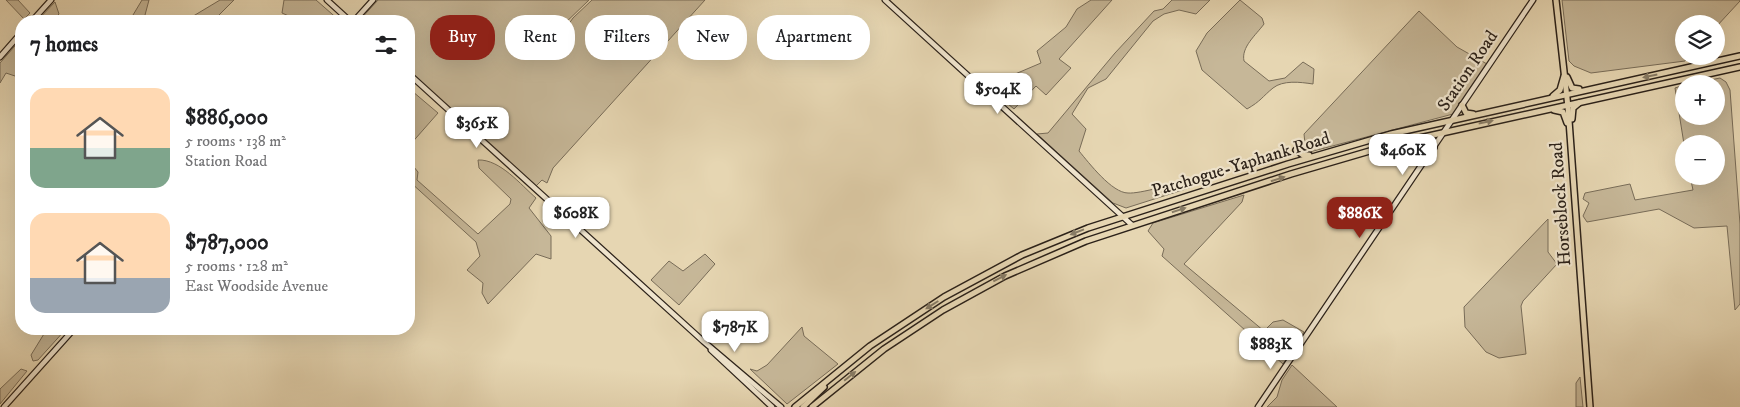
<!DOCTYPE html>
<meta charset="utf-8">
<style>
:root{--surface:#fff;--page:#f2f2f2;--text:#202124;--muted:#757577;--accent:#8f2418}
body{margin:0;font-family:"IM FELL DW Pica",serif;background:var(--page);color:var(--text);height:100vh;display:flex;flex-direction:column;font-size:19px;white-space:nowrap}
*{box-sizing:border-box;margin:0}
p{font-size:16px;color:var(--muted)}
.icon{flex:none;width:28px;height:28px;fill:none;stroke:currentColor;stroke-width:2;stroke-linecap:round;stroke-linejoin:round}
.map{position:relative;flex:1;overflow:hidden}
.panel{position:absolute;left:15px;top:15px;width:400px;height:320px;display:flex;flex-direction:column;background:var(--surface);border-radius:20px;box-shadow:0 5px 20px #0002}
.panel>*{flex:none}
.guide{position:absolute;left:430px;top:15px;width:475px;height:45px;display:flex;gap:10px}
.buttons{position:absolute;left:1675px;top:15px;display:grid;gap:10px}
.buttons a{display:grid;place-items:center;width:50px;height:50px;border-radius:50%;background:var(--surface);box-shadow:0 5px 20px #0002;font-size:25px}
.price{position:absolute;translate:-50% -42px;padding:0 11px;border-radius:10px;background:#fff;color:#222;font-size:16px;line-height:32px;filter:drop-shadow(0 1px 2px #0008)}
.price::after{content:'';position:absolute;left:50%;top:30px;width:15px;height:11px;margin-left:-8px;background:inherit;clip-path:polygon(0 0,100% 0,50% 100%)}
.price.current{background:var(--accent);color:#fff}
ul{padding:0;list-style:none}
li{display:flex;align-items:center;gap:15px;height:125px;padding:0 15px}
li span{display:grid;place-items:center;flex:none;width:140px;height:100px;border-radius:15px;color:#555}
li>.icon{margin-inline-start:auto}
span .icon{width:60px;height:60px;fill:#fffc;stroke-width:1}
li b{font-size:21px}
h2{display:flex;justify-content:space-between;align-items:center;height:60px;padding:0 15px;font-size:21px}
.pill{padding:0 18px;border-radius:20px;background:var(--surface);box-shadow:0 5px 20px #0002;font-size:18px;line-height:45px}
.pill.current{background:var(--accent);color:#fff}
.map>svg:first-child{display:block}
</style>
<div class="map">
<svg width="1740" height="407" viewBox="0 0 1740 407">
<rect width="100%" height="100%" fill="#e6d6b2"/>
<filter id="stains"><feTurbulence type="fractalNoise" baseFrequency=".004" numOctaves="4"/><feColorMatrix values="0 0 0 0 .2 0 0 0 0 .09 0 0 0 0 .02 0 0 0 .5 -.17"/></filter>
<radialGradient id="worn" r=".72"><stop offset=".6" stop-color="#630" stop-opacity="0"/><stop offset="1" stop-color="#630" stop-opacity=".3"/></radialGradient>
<g fill="#c6b798" stroke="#786c58">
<path d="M 6,0 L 18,0 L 30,13 L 24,19 Z"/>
<path d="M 142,0 L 149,0 L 145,15 L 151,20 L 158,21 L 141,21 L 133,15 Z"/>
<path d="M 220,0 L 234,0 L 213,21 L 185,21 Z"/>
<path d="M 284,0 L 316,0 L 340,21 L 300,21 L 282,13 Z"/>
<path d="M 378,0 L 589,0 L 560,28 L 563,32 L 573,18 L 592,0 L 705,0 L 553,168 L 547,183 L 542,180 L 536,186 L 409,71 L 409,21 L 359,21 Z"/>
<path d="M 1091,0 L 1112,0 L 1059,59 L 1071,68 L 1046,95 L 1036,86 L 1014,109 L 987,86 L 1041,63 L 1037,51 L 1066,27 L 1077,9 Z"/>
<path d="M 1172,0 L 1210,0 L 1196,14 L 1179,10 L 1164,14 L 1153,21 L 1106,79 L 1088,88 L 1072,114 L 1086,129 L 1079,151 C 1089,163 1112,193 1128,193 C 1140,194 1176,183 1189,180 L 1192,187 L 1126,208 L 1113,203 L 1037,134 L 1048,133 L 1115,53 L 1154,11 L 1163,9 Z"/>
<path d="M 1240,0 L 1262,18 L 1264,24 C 1256,35 1241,47 1244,61 L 1269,81 L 1285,78 L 1303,62 L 1314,69 L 1313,84 C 1300,82 1283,80 1273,88 C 1262,97 1261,101 1247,109 L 1202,70 L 1196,51 L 1207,33 Z"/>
<path d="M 1562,0 L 1740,0 L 1740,1 L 1716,27 L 1716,24 L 1684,24 L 1684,56 L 1689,56 L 1685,61 L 1591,73 L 1574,66 L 1569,61 Z"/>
<path d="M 55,2 L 59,14 L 52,21 L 37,21 Z"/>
<path d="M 1419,11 L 1457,47 L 1487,64 L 1453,114 L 1306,153 L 1304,134 Z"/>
<path d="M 21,39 L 21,78 L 6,73 L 0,83 L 0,63 Z"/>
<path d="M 1720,78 L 1726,82 L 1730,90 L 1740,224 L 1740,304 L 1735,310 L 1727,226 L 1694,228 L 1659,209 L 1587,222 L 1583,216 L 1589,203 L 1583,199 L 1585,193 L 1630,184 L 1635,200 L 1693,190 L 1690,176 L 1716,176 L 1716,144 L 1684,144 L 1675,88 L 1684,85 L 1684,116 L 1716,116 L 1716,84 L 1690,84 Z"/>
<path d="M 412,91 L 438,113 L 409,146 L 409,94 Z"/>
<path d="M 478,160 C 500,159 521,185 536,198 L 529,208 L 551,236 L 551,259 L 536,254 L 488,304 L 482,293 L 483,283 L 467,270 L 480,256 L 476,242 L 409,181 L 409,161 L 418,172 L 417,180 L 478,234 L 510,204 L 511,199 L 479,168 Z"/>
<path d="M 1244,195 L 1242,202 L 1184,264 L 1264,331 L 1273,322 L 1283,320 L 1304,332 L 1283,364 L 1162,256 L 1164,249 L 1148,231 L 1153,223 Z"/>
<path d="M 1548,219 L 1548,252 L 1557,264 L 1523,301 L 1521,306 L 1526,354 L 1499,358 L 1486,352 L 1465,327 L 1464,307 Z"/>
<path d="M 705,254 L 715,264 L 679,305 L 651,280 L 669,261 L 683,271 Z"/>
<path d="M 802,327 L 804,336 L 838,364 L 787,404 L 750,369 L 757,371 L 767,365 Z"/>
<path d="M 47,329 L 66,329 L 38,360 L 33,361 L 31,355 Z"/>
<path d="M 1292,365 L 1337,407 L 1267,407 L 1277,397 L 1282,380 Z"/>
<path d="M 21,369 L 27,371 L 0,404 L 0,389 Z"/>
<path d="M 1580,377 L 1583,407 L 1576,407 L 1576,383 Z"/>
</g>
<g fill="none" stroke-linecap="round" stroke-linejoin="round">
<defs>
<g id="secondary">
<path d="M 327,0 L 350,21"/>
<path d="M 885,0 L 1132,225"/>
<path d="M 32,21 L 51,0"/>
<path d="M 354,21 L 373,0"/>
<path d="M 0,57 L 21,33"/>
<path d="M 409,74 L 703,341 L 781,407"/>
<path d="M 711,350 L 772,407"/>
<path d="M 4,407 L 74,329"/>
<path d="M 1258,407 L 1533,0"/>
</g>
<g id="primary">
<path d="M 1556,0 L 1568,107 L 1590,407"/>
<path d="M 1567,77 L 1572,88 L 1579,89"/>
<path d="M 1553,96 L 1560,90 L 1564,76"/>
<path d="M 1462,105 L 1466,113 L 1473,114"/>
<path d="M 1554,110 L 1563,112 L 1567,123"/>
<path d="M 1572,119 L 1573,108 L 1579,103"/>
<path d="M 1425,138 L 1432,139 L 1434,147"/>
<path d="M 1296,150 L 1303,155 L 1309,155"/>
<path d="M 795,407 L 870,346 L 944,297 L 1022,255 L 1088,228 L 1288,164 L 1391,134 L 1740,56"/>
<path d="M 803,407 L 824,387"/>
<path d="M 812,407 L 884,349 L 943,310 L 1005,276 L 1086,241 L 1291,174 L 1397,143 L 1740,67"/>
</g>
</defs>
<use href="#secondary" stroke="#2b2119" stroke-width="7"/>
<use href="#primary" stroke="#2b2119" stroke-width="8"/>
<use href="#secondary" stroke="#efe4cd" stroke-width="4.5"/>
<use href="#primary" stroke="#e6d6b2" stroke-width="5"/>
</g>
<defs><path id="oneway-solid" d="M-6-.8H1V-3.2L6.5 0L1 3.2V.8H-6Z" transform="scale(1.25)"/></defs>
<g fill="#887c66">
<use href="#oneway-solid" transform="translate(1650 76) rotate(168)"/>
<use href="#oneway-solid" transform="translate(1486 122) rotate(-12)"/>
<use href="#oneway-solid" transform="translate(1278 179) rotate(-18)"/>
<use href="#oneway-solid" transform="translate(1179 210) rotate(-18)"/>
<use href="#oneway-solid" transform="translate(1077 232) rotate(159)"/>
<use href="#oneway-solid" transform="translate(1000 278) rotate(-27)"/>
<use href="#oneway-solid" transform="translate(932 305) rotate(148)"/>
<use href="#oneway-solid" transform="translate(850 376) rotate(-39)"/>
</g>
<g text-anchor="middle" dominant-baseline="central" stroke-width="4.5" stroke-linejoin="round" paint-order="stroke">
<g font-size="18" fill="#2b2119" stroke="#efe4cd">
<text transform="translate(1468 71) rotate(-56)">Station Road</text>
<text transform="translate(1241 165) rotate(-17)">Patchogue-Yaphank Road</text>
<text transform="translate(1561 204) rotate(-94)">Horseblock Road</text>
</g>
</g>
<rect width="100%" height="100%" filter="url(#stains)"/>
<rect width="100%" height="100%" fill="url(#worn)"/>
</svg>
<div class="buttons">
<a><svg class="icon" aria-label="layers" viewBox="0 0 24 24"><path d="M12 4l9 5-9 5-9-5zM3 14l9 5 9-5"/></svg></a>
<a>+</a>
<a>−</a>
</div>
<b class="price" style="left:998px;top:115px">$504K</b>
<b class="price" style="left:477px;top:149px">$365K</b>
<b class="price" style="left:1403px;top:176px">$460K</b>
<b class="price" style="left:576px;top:239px">$608K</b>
<b class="price current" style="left:1360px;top:239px">$886K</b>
<b class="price" style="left:735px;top:353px">$787K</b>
<b class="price" style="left:1271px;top:370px">$883K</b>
<div class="guide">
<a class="pill current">Buy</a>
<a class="pill">Rent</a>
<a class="pill">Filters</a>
<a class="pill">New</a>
<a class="pill">Apartment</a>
</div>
<section class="panel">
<h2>7 homes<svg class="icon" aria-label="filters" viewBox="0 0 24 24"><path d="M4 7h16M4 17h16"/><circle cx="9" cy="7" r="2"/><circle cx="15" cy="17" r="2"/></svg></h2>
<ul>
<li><span style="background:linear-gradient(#ffd9b3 60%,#7fa58c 0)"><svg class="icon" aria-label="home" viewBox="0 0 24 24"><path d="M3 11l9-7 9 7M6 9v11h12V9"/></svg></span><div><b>$886,000</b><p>5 rooms · 138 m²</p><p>Station Road</p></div></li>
<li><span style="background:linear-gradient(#ffd9b3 65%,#9aa5b1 0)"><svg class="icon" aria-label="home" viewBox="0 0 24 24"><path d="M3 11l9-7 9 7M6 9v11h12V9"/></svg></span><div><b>$787,000</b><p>5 rooms · 128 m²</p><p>East Woodside Avenue</p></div></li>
</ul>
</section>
</div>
